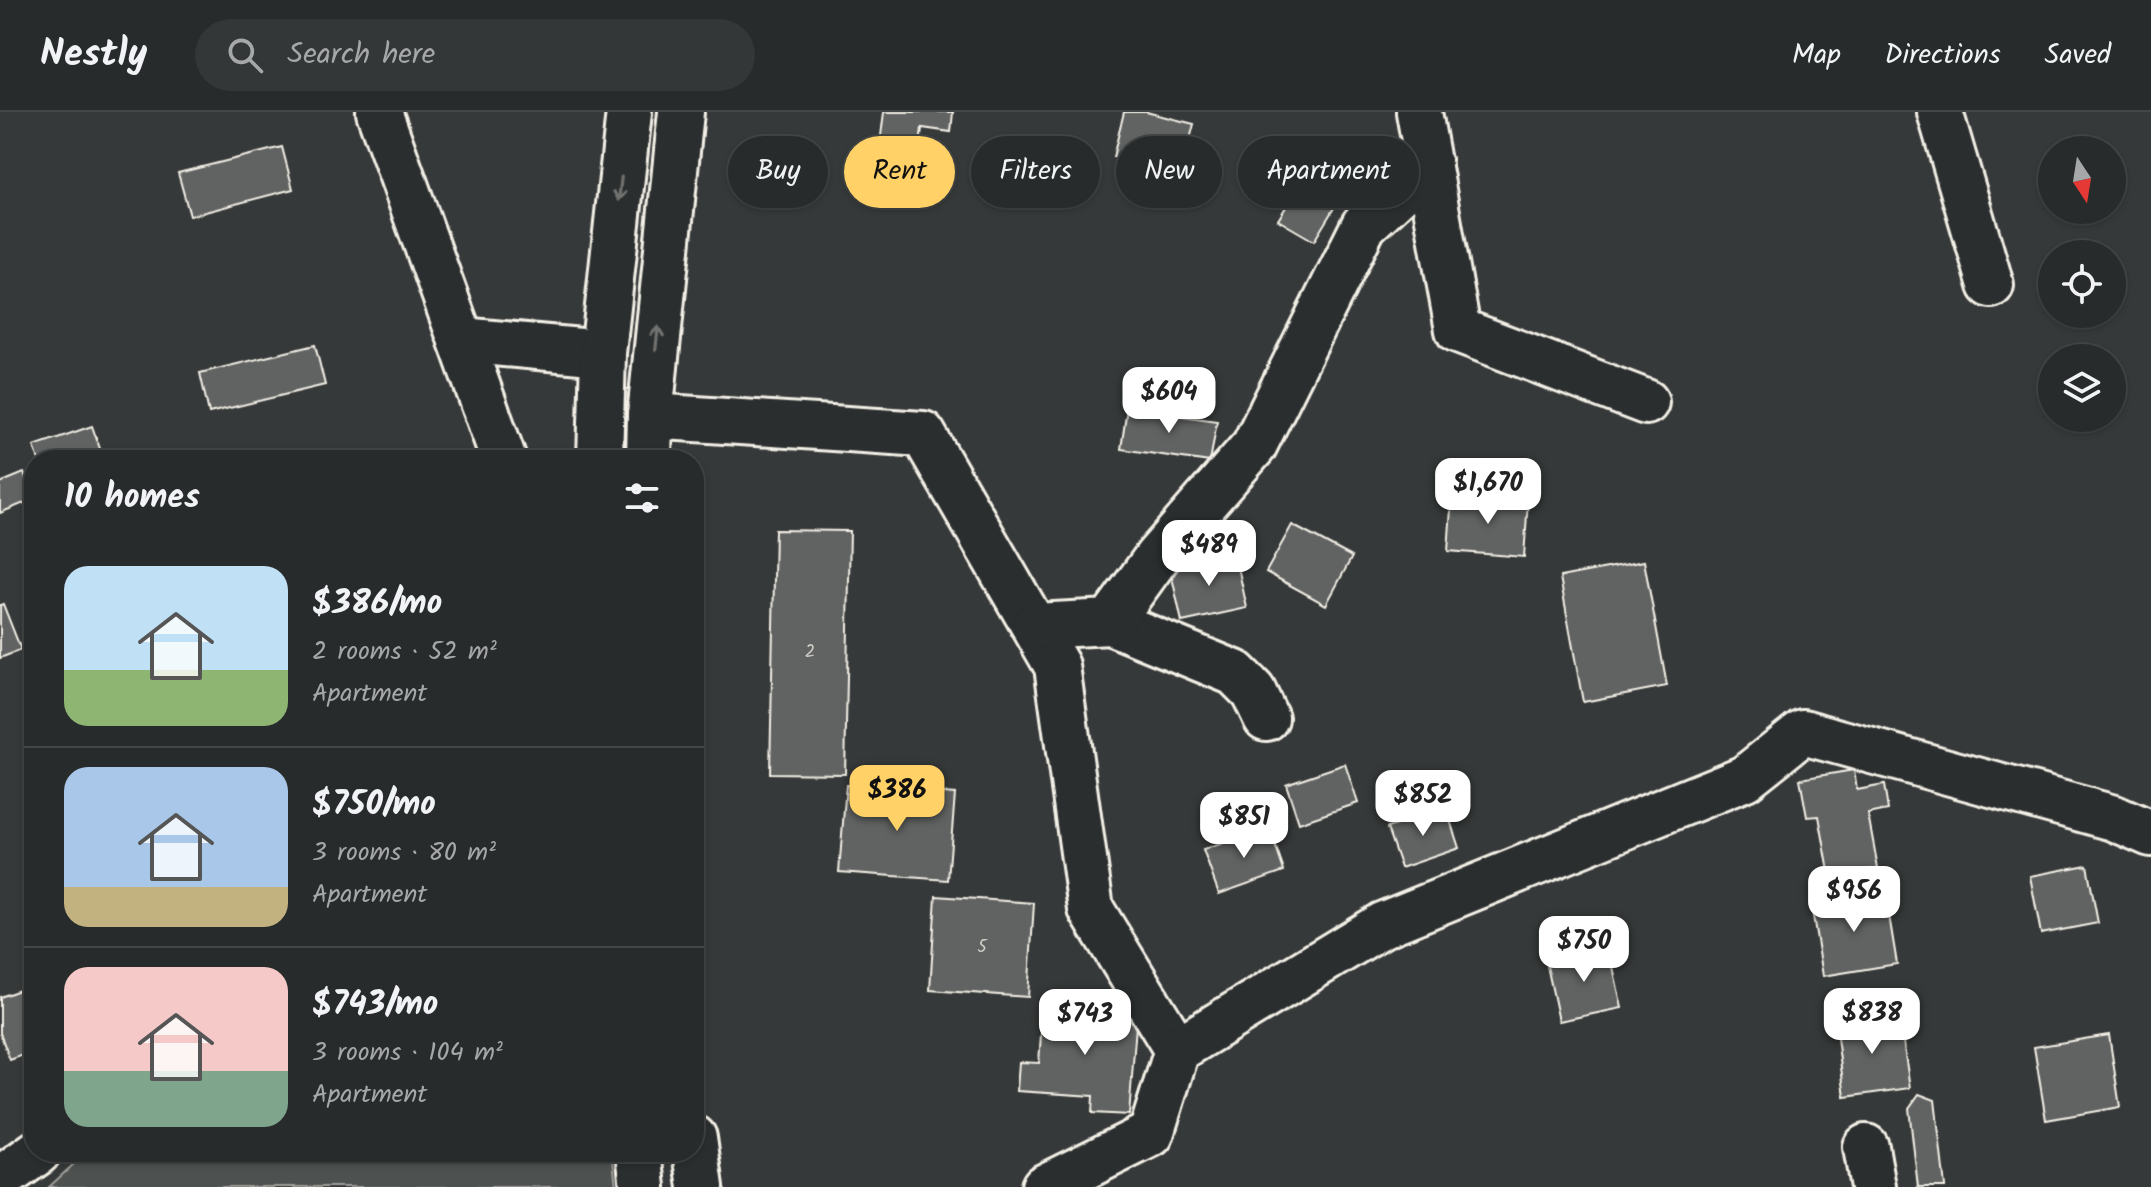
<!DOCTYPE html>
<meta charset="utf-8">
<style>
:root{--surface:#282b2b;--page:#343737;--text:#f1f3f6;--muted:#a5a7a9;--line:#444747;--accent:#ffd166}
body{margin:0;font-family:Kalam,sans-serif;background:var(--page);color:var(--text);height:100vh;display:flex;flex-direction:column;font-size:30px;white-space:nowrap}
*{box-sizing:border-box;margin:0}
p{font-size:26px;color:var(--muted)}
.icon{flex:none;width:44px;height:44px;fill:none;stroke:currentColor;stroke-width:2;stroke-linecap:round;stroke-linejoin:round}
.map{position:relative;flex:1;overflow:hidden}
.panel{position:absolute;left:24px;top:338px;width:680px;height:712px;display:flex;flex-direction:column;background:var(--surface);border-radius:32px;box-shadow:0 2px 6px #0004,0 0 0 2px var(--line)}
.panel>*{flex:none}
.guide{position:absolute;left:728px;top:24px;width:760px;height:72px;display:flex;gap:16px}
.needle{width:52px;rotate:168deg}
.buttons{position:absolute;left:2038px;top:24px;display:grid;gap:16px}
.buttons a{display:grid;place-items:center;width:88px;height:88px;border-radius:50%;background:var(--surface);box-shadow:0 2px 6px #0004,0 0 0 2px var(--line);font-size:40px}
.price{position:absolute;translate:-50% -68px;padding:0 18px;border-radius:16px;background:#fff;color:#222;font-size:26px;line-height:52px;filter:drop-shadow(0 2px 4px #0008)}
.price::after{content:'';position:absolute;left:50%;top:48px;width:24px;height:18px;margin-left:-12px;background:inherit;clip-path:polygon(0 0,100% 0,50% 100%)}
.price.on{background:var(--accent);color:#111}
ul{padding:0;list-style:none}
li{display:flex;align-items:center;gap:24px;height:200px;padding:0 40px}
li+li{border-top:2px solid var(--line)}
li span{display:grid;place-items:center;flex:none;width:224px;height:160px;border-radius:24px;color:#555}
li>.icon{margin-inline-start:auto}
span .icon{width:96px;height:96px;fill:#fffc;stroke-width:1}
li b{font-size:34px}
h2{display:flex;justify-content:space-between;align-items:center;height:96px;padding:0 40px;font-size:34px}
.chip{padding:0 28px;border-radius:36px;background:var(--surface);box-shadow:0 2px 6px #0004,0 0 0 2px var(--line);font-size:28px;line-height:72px}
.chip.on{background:var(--accent);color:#111}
header{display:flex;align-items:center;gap:48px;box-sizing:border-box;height:112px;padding:0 40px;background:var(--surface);border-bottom:2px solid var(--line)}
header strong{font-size:38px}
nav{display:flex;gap:44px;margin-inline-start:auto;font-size:28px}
.search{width:560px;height:72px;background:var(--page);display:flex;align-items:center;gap:20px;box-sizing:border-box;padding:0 28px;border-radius:44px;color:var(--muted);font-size:30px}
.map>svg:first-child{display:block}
</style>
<header>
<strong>Nestly</strong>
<div class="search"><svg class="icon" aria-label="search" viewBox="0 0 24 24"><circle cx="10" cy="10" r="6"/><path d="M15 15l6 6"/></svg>Search here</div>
<nav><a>Map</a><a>Directions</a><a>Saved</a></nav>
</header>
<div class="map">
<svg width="2151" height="1075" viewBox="0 0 2151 1075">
<rect width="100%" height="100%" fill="#363939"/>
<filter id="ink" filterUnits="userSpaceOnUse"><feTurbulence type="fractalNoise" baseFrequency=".0125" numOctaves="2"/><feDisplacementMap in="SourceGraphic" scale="16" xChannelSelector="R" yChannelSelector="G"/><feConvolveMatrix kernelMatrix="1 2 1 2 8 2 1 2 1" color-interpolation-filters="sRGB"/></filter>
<g filter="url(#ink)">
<path fill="#4e514f" stroke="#a1a19c" stroke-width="2" d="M 87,1040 L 612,1040 L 616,1075 L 49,1075 Z"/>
<g fill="#616362" stroke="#f4f1e8" stroke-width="2">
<path d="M 884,0 L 953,0 L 951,20 L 922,16 L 918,52 L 878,48 Z"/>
<path d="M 1124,0 L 1146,0 L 1194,12 L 1181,62 L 1113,45 Z"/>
<path d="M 282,35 L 293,77 L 190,104 L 178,61 Z"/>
<path d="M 1323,35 L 1358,56 L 1314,129 L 1278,108 Z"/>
<path d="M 315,233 L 325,273 L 209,301 L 200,261 Z"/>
<path d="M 1127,296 L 1217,309 L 1210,350 L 1121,337 Z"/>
<path d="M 92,314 L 104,348 L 39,348 L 34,334 Z"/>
<path d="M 24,361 L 34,387 L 0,401 L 0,371 Z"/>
<path d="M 1452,382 L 1528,388 L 1524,445 L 1448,439 Z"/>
<path d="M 1292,413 L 1352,445 L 1326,493 L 1266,460 Z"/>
<path d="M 775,418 L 850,419 L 845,662 L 770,661 Z"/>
<path d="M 1235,441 L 1247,496 L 1182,510 L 1170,456 Z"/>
<path d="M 1644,449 L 1667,574 L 1583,590 L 1560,465 Z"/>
<path d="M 3,492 L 21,538 L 0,546 L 0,493 Z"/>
<path d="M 1345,652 L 1358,691 L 1299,711 L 1286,672 Z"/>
<path d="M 1854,658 L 1857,678 L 1884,673 L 1888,698 L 1868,702 L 1878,756 L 1830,765 L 1819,704 L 1807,705 L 1800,667 Z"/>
<path d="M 846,673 L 955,682 L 948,768 L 839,760 Z"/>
<path d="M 1446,696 L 1459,736 L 1401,756 L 1387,716 Z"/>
<path d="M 1269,715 L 1284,759 L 1219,782 L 1203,738 Z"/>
<path d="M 2087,753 L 2098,811 L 2041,822 L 2030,764 Z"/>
<path d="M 1885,779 L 1897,852 L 1823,864 L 1811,792 Z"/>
<path d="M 936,784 L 1034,791 L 1028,885 L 930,878 Z"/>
<path d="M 1609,836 L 1622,896 L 1559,909 L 1546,849 Z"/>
<path d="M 34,873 L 34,939 L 10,948 L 0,921 L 0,885 Z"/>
<path d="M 1043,893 L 1137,900 L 1129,1003 L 1092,1001 L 1093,984 L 1017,979 L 1019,950 L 1039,951 Z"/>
<path d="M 1899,902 L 1910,976 L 1845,985 L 1835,911 Z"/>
<path d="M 2109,923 L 2120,995 L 2046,1008 L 2034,935 Z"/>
<path d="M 1919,982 L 1935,988 L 1945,1075 L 1918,1075 L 1909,996 Z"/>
</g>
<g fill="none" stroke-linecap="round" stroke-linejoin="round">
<defs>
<g id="minor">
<path d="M 379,0 L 504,348"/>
<path d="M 1419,0 L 1458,218 L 1646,290"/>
<path d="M 1940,0 L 1991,173"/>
<path d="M 461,228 L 603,241"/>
<path d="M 650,304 L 923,322 L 1057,554 L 1091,797 L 1177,938"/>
<path d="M 1110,510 L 1235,561 L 1253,579 L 1266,606"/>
<path d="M 1035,514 L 1110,510 L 1157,445 L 1254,334 L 1364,113 L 1429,53"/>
<path d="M 1866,1035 L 1873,1075"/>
<path d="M 0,1067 L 38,1040"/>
<path d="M 1044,1075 L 1151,1022 L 1177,938 L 1382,813 L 1745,666 L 1803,620 L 2114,706 L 2151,722"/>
</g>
<g id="major">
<path d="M 600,348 L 603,241 L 629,0"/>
<path d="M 649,348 L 650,304 L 681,0"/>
<path d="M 694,1026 L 701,1075"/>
<path d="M 639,1040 L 643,1075"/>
</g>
</defs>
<use href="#minor" stroke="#f4f1e8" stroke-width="50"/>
<use href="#major" stroke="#f4f1e8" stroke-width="50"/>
<use href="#minor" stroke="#2a2d2e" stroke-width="44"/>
<use href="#major" stroke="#2a2d2e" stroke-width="44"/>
</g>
<defs><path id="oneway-shaft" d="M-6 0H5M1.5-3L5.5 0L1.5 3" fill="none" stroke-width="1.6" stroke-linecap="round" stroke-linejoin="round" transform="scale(2)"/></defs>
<g stroke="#71726f">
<use href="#oneway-shaft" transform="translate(620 77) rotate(96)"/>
<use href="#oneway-shaft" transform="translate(657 226) rotate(-84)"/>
</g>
</g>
<g text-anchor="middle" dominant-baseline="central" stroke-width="7" stroke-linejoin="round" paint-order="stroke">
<g font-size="18" fill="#cfcec6">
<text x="810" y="540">2</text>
<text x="982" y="835">5</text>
</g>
</g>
</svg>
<div class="buttons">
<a><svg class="needle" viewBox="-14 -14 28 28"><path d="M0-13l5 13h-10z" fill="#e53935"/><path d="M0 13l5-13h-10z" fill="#a5a7a9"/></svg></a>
<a><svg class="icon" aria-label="locate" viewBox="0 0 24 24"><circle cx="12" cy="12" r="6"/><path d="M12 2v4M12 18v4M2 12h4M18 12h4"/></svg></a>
<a><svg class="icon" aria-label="layers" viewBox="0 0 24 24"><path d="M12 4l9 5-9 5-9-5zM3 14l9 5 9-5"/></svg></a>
</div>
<b class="price" style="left:1169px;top:323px">$604</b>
<b class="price" style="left:1488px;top:414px">$1,670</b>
<b class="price" style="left:1209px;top:476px">$489</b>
<b class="price on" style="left:897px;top:721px">$386</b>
<b class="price" style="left:1423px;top:726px">$852</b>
<b class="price" style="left:1244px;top:748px">$851</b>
<b class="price" style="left:1854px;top:822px">$956</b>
<b class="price" style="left:1584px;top:872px">$750</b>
<b class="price" style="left:1872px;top:944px">$838</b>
<b class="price" style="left:1085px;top:945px">$743</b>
<div class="guide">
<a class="chip">Buy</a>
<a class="chip on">Rent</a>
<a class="chip">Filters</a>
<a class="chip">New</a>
<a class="chip">Apartment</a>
</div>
<section class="panel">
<h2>10 homes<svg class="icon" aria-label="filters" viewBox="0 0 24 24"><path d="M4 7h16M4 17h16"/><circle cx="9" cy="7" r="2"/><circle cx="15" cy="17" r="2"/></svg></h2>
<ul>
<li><span style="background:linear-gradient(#bfe0f5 65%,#8fb573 0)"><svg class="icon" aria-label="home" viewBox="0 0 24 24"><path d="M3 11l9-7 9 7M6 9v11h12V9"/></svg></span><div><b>$386/mo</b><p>2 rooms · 52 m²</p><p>Apartment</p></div></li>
<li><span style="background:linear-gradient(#a9c7e8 75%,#c2b280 0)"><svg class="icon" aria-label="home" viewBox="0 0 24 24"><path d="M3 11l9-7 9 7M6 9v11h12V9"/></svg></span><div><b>$750/mo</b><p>3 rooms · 80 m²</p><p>Apartment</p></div></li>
<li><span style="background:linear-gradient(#f6c9c9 65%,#7fa58c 0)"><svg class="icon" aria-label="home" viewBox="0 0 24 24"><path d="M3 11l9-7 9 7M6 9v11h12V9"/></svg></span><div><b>$743/mo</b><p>3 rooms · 104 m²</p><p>Apartment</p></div></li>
</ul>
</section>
</div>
